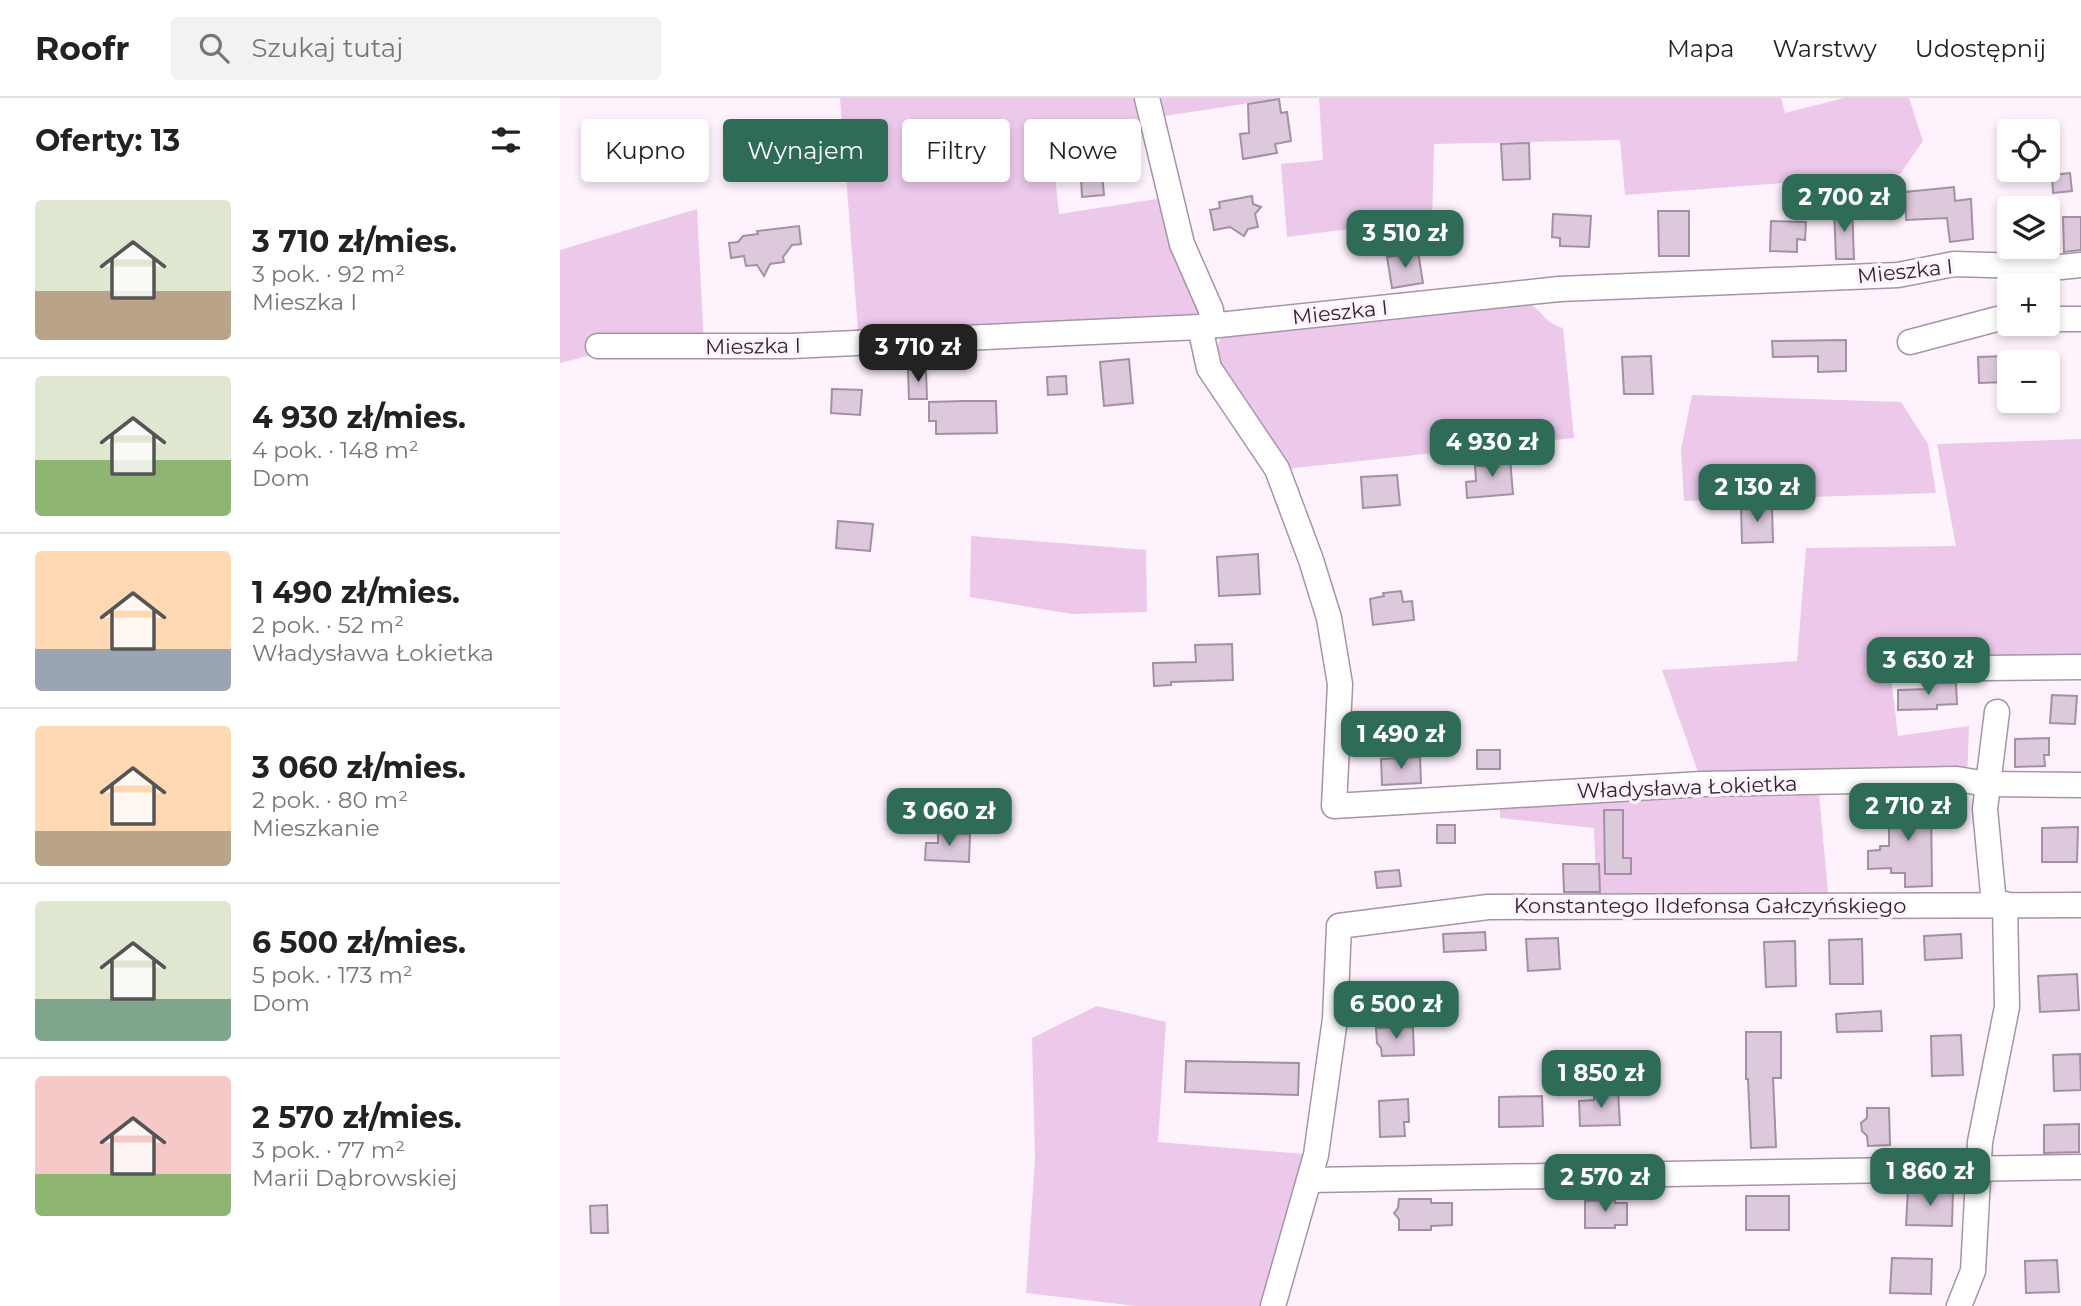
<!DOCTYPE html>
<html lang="pl">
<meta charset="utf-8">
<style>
:root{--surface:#fff;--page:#f2f2f2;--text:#222;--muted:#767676;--line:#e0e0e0;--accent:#2e6c58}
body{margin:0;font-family:Montserrat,sans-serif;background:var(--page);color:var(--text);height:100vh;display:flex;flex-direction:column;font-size:26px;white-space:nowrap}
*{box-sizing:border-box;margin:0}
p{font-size:23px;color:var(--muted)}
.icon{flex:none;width:38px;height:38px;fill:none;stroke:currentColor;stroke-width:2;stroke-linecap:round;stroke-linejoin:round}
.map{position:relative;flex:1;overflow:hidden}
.details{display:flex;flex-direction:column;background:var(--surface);width:560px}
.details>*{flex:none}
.guide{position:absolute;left:21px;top:21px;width:665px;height:63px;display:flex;gap:14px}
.buttons{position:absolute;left:1437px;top:21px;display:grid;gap:14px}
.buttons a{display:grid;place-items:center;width:63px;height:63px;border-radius:7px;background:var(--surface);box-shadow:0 4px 10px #0003;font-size:35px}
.price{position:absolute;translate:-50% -60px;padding:0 16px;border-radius:14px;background:var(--accent);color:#fff;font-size:23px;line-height:46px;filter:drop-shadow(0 2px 4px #0008)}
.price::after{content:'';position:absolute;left:50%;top:42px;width:21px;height:16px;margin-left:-10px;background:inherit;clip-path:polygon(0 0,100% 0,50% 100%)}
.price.active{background:#222;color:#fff}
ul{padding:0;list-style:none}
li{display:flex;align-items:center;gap:21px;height:175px;padding:0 35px}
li+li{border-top:2px solid var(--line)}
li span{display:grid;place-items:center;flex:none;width:196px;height:140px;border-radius:7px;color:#555}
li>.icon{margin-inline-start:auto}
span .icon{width:84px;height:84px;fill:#fffc;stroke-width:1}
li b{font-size:30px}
h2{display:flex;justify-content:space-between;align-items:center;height:84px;padding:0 35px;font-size:30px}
.tag{padding:0 24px;border-radius:7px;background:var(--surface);box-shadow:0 4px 10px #0003;font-size:24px;line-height:63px}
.tag.active{background:var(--accent);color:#fff}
header{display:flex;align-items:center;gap:42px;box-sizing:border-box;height:98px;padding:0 35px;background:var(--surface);border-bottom:2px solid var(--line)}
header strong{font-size:33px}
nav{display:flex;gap:38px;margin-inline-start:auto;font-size:24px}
.search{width:490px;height:63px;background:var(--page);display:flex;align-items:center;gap:18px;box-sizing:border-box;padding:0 24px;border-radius:7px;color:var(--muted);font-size:26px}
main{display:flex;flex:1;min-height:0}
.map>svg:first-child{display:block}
</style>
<header>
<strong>Roofr</strong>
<div class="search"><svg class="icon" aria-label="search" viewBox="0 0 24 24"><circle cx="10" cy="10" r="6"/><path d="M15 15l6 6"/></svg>Szukaj tutaj</div>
<nav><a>Mapa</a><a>Warstwy</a><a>Udostępnij</a></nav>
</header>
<main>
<section class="details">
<h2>Oferty: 13<svg class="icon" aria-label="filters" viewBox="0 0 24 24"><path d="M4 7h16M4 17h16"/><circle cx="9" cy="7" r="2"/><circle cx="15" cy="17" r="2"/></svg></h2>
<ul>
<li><span style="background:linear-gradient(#dfe7d0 65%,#b9a48a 0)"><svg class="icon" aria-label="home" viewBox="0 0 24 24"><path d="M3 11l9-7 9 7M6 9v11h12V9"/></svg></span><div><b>3 710 zł/mies.</b><p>3 pok. · 92 m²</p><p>Mieszka I</p></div></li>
<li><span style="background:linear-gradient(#dfe7d0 60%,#8fb573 0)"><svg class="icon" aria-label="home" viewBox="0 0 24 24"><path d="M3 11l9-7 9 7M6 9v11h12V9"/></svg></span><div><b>4 930 zł/mies.</b><p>4 pok. · 148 m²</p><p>Dom</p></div></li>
<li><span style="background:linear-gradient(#ffd9b3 70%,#9aa5b1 0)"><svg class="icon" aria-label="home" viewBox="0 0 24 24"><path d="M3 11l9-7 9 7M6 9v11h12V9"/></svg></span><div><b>1 490 zł/mies.</b><p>2 pok. · 52 m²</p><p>Władysława Łokietka</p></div></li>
<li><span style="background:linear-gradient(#ffd9b3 75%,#b9a48a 0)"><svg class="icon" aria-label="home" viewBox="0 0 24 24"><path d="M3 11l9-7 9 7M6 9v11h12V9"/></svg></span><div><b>3 060 zł/mies.</b><p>2 pok. · 80 m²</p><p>Mieszkanie</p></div></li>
<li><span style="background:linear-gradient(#dfe7d0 70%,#7fa58c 0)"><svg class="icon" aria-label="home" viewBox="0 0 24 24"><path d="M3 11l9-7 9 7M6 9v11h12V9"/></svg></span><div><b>6 500 zł/mies.</b><p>5 pok. · 173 m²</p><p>Dom</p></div></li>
<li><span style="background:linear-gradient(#f6c9c9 70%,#8fb573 0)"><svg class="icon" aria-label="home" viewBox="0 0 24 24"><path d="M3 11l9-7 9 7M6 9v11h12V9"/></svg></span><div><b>2 570 zł/mies.</b><p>3 pok. · 77 m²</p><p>Marii Dąbrowskiej</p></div></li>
</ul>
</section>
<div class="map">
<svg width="1521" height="1208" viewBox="0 0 1521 1208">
<rect width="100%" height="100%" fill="#fef2fd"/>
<g fill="#ecc8eb">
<path d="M 280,0 L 721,0 L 592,20 L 490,31 L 499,116 L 610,99 L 651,212 L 640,229 L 299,245 Z"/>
<path d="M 759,0 L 1221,0 L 1225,15 L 1284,0 L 1349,0 L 1363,43 L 1340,76 L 1065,97 L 1060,42 L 874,46 L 872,131 L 797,130 L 727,139 L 721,66 L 763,62 Z"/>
<path d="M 137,111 L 144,248 L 28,258 L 0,265 L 0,152 Z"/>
<path d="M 964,203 C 981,209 983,225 1003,230 L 1014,340 L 725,371 L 658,266 L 658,247 L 662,237 Z"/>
<path d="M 1132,297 L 1341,304 L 1368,346 L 1376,395 L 1124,403 L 1121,352 Z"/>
<path d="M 1521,341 L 1521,569 L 1330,571 L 1338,638 L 1409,628 L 1407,683 L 1258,684 L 1269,806 L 1037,808 L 1034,730 L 940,720 L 940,698 L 1142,685 L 1102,572 L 1237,563 L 1246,450 L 1396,448 L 1377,346 Z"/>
<path d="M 411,438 L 586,452 L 587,514 L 512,516 L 410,499 Z"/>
<path d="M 537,908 L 606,924 L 598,1044 L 756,1057 L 713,1208 L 576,1208 L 466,1195 L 475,1061 L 472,940 Z"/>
</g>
<g fill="#ddc9dc" stroke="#a390a2" stroke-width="2">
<path d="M 719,1 L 721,15 L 727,14 L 731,43 L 715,46 L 717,55 L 683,61 L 680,36 L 689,35 L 688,6 Z"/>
<path d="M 969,45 L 970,81 L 943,82 L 941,46 Z"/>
<path d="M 547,51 L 549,75 L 542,75 L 544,97 L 522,99 L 521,79 L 511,80 L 509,54 Z"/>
<path d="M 1510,75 L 1512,93 L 1493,95 L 1492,77 Z"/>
<path d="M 1394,89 L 1395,103 L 1411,101 L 1413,141 L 1390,144 L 1387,120 L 1346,122 L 1345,94 Z"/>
<path d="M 692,98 L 693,106 L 701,109 L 695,116 L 698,129 L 688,131 L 684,138 L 670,129 L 654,132 L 650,112 L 660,110 L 659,104 Z"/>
<path d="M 1274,110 L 1292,110 L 1294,161 L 1276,161 Z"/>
<path d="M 1098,113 L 1129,113 L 1129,158 L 1099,158 Z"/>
<path d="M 993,116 L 1031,118 L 1029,149 L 1000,148 L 1000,140 L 992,139 Z"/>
<path d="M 1503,119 L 1521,119 L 1521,152 L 1504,154 Z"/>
<path d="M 1211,123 L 1246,124 L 1245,142 L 1237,141 L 1237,154 L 1210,153 Z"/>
<path d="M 239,128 L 241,146 L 232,147 L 223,159 L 224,164 L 210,166 L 204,178 L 197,167 L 186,168 L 184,158 L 171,160 L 169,145 L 178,144 L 183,138 L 198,136 L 197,133 Z"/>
<path d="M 858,154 L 863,185 L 832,190 L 827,159 Z"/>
<path d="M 1286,242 L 1286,273 L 1258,274 L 1258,258 L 1213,259 L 1212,243 Z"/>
<path d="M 1091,258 L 1093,296 L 1064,296 L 1062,259 Z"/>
<path d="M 1446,258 L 1446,284 L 1419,285 L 1418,259 Z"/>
<path d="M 569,261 L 573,305 L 544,308 L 540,264 Z"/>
<path d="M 348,272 L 366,272 L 367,301 L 349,301 Z"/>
<path d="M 506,278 L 507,296 L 488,297 L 487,279 Z"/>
<path d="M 272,291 L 302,292 L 300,317 L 271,315 Z"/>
<path d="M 405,303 L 436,303 L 437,335 L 376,336 L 376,323 L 369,323 L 369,304 Z"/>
<path d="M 950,360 L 953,396 L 907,400 L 906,384 L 916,383 L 915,368 L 925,368 L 924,362 Z"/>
<path d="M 837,377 L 840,407 L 803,410 L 801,379 Z"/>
<path d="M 1212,407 L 1213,444 L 1182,445 L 1181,408 Z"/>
<path d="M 278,423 L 313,426 L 310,453 L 276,450 Z"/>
<path d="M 698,456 L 700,496 L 659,498 L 657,459 Z"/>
<path d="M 841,493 L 843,504 L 852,503 L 854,522 L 813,527 L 810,501 L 824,498 L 823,495 Z"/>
<path d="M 672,546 L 673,582 L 611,584 L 611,587 L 594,588 L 593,565 L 636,564 L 635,547 Z"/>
<path d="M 1369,585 L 1396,585 L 1397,606 L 1377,607 L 1377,611 L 1338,612 L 1338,592 L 1369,591 Z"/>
<path d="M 1492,597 L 1517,598 L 1515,626 L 1490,625 Z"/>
<path d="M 1489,640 L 1489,657 L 1484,657 L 1485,668 L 1455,669 L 1455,641 Z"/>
<rect x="917" y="652" width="23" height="19"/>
<path d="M 860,659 L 861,685 L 822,687 L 821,661 Z"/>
<path d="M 1329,703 L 1371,703 L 1372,788 L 1345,789 L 1345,775 L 1331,775 L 1331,770 L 1308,771 L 1308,753 L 1320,752 L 1320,748 L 1329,748 Z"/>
<path d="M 1044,712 L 1063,712 L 1063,760 L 1071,760 L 1071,776 L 1045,776 Z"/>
<rect x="877" y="727" width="18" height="18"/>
<path d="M 1518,729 L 1517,764 L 1482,764 L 1482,730 Z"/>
<path d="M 378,735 L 410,736 L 409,764 L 365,762 L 366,745 L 378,745 Z"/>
<path d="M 1003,766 L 1039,766 L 1040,794 L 1004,794 Z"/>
<path d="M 839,772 L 841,788 L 817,790 L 815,774 Z"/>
<path d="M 925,834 L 926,852 L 884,854 L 883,836 Z"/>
<path d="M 1401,836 L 1402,860 L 1365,862 L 1364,838 Z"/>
<path d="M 998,840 L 1000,871 L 968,873 L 966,841 Z"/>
<path d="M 1302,841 L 1303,886 L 1270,886 L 1269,842 Z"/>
<path d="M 1235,843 L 1236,888 L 1206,889 L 1204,844 Z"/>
<path d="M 1517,876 L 1519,912 L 1480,914 L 1478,878 Z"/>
<path d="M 1321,913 L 1322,933 L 1277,934 L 1276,916 Z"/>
<path d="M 853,929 L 854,957 L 822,958 L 821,950 L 817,945 L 816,930 Z"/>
<path d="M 1186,934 L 1221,934 L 1221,980 L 1213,980 L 1216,1049 L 1191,1050 L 1188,981 L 1186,981 Z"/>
<path d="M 1401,937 L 1403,977 L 1372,978 L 1371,938 Z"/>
<path d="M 1520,956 L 1521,992 L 1494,993 L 1493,957 Z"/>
<path d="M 626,963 L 739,965 L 738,997 L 625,994 Z"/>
<path d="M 1058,992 L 1060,1027 L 1020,1028 L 1019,1003 L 1034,1002 L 1034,993 Z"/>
<path d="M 982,998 L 983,1028 L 939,1029 L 939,999 Z"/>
<path d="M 848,1001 L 849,1024 L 844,1024 L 845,1038 L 820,1039 L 819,1003 Z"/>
<path d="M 1307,1010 L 1329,1010 L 1330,1047 L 1308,1048 L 1307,1038 L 1302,1033 L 1301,1025 L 1307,1020 Z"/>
<path d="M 1519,1026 L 1519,1054 L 1484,1055 L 1484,1027 Z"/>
<path d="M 1348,1091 L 1393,1092 L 1392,1128 L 1346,1127 Z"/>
<rect x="1186" y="1098" width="43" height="34"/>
<path d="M 839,1101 L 871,1101 L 871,1105 L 892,1105 L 892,1127 L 871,1128 L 871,1132 L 839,1132 L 839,1121 L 834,1115 L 838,1110 Z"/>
<path d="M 1055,1102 L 1055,1105 L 1067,1105 L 1067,1127 L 1055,1127 L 1055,1130 L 1025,1130 L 1025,1103 Z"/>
<path d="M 47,1107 L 48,1135 L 31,1135 L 30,1108 Z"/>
<path d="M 1332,1160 L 1372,1161 L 1371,1196 L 1330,1195 Z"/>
<path d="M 1497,1162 L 1499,1194 L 1466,1195 L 1465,1163 Z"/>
</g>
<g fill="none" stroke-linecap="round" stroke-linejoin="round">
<defs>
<g id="street">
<path d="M 587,0 L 622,146 L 651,212 L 652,227"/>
<path d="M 1488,221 L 1521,221"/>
<path d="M 640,229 L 649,270 L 717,371 L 751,462 L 769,520 L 780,586 L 774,708 L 1142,686 L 1397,681 L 1427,686 L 1521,687"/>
<path d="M 1350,244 L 1437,221 L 1449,221"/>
<path d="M 38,248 L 231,248 L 640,229 L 999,191 L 1338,177 L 1394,166 L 1501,169 L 1521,167"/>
<path d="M 1329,571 L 1521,569"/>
<path d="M 1434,806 L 1425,711 L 1437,614"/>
<path d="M 749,1082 L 1521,1069"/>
<path d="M 713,1208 L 756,1057 L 775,921 L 779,828 L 928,809 L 1521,807"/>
<path d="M 1399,1208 L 1413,1173 L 1420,1044 L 1447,909 L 1445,806"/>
</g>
</defs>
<use href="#street" stroke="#a794a7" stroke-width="27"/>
<use href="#street" stroke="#fff" stroke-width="24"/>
</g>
<g text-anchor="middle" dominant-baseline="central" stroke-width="7" stroke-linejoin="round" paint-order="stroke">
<g font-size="21" fill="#302830" stroke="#fef2fd">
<text transform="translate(1345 173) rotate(-6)">Mieszka I</text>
<text transform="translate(780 214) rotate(-6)">Mieszka I</text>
<text transform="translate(193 248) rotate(-1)">Mieszka I</text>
<text transform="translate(1127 689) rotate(-2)">Władysława Łokietka</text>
<text x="1150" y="807">Konstantego Ildefonsa Gałczyńskiego</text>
</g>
</g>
</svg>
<div class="buttons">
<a><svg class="icon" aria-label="locate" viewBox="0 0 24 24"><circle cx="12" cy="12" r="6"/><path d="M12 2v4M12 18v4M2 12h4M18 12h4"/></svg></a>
<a><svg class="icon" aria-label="layers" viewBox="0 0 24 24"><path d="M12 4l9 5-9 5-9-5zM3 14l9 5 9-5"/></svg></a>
<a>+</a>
<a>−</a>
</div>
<b class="price" style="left:1284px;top:136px">2 700 zł</b>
<b class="price" style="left:845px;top:172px">3 510 zł</b>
<b class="price active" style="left:358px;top:286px">3 710 zł</b>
<b class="price" style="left:932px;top:381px">4 930 zł</b>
<b class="price" style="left:1197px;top:426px">2 130 zł</b>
<b class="price" style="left:1368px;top:599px">3 630 zł</b>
<b class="price" style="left:841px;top:673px">1 490 zł</b>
<b class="price" style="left:1348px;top:745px">2 710 zł</b>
<b class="price" style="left:389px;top:750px">3 060 zł</b>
<b class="price" style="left:836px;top:943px">6 500 zł</b>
<b class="price" style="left:1041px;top:1012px">1 850 zł</b>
<b class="price" style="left:1370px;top:1110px">1 860 zł</b>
<b class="price" style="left:1045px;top:1116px">2 570 zł</b>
<div class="guide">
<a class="tag">Kupno</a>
<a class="tag active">Wynajem</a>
<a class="tag">Filtry</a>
<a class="tag">Nowe</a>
</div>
</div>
</main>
